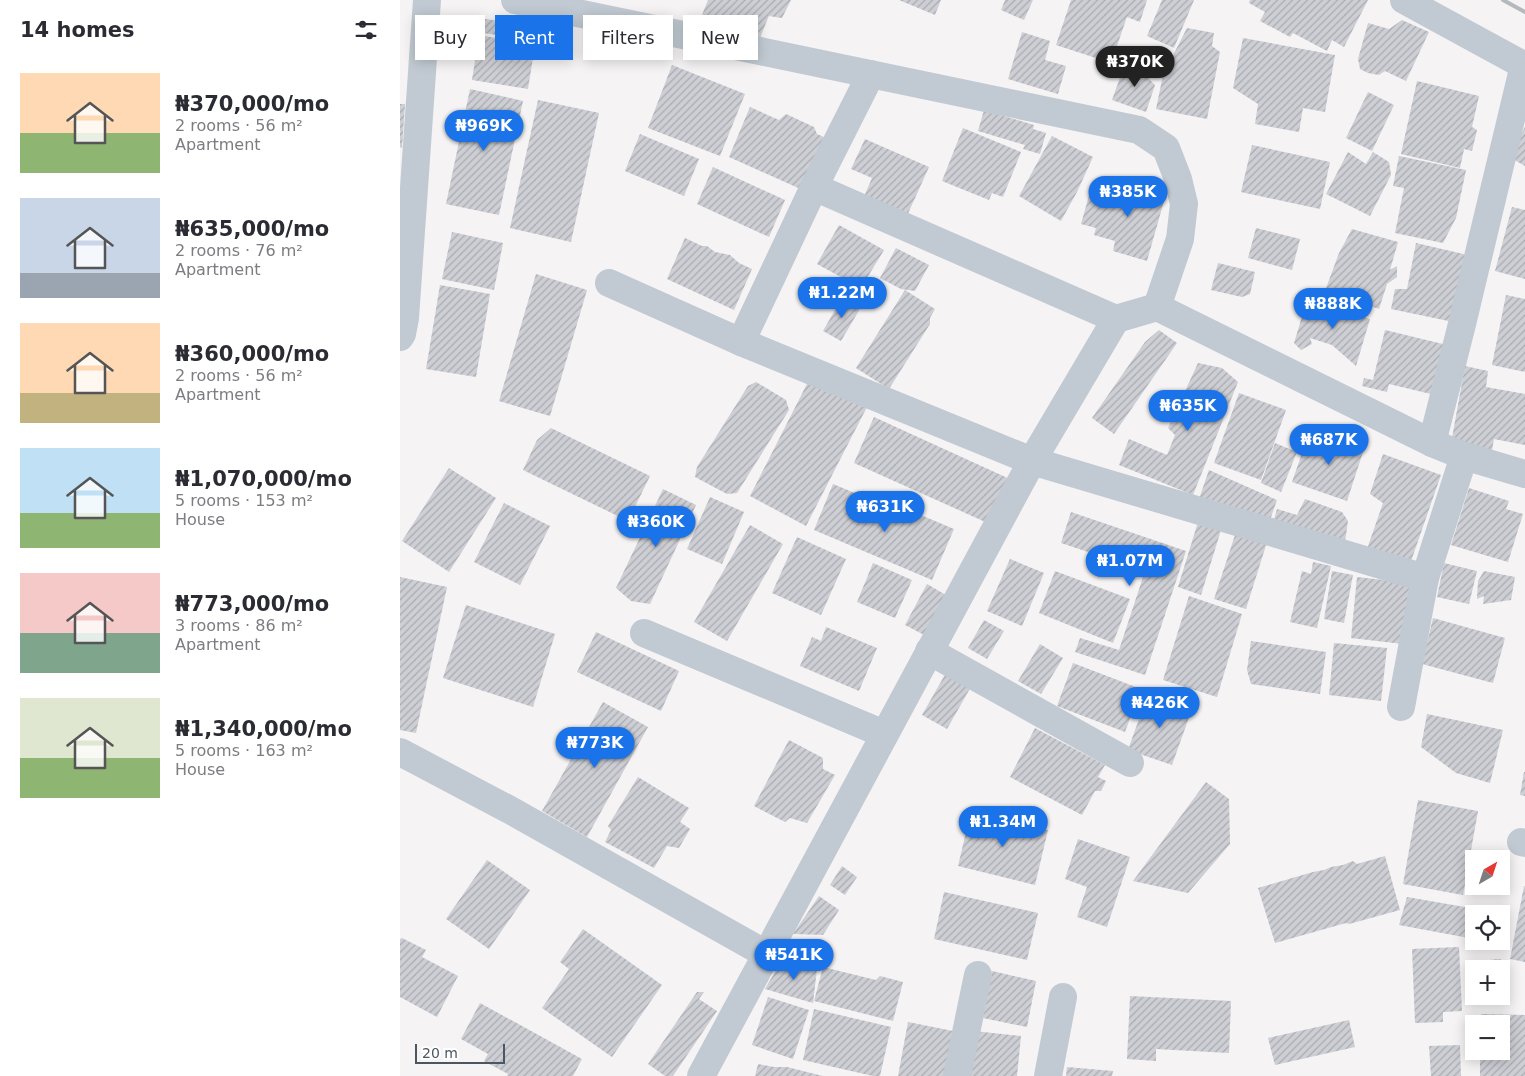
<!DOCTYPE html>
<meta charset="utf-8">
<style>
:root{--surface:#fff;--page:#f7f7f7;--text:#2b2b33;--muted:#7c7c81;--accent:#1a73e8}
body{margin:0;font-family:"DejaVu Sans",sans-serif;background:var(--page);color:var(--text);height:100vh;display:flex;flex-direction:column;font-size:19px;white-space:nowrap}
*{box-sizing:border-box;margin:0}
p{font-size:16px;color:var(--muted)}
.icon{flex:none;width:28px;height:28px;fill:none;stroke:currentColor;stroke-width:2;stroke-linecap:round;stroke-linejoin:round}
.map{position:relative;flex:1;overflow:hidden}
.side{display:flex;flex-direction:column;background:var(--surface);width:400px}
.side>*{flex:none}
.top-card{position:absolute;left:15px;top:15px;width:475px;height:45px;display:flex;gap:10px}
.needle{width:32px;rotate:39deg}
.buttons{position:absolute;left:1065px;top:850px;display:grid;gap:10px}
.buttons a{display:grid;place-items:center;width:45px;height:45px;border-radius:0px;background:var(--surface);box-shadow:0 2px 12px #0003;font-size:25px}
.scale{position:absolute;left:15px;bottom:12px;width:90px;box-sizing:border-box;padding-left:5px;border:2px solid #4a5661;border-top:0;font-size:14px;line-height:18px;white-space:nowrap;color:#4a5661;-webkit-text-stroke:4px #fff;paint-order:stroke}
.price{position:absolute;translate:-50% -42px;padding:0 11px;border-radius:18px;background:var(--accent);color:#fff;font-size:16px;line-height:32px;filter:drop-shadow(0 1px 2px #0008)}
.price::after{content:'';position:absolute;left:50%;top:30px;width:15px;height:11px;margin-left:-8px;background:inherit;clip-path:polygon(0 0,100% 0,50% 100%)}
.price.selected{background:#222;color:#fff}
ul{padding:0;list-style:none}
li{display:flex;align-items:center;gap:15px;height:125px;padding:0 20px}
li span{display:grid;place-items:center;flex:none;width:140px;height:100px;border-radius:0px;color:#555}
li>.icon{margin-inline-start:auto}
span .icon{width:60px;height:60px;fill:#fffc;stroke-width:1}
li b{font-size:21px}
h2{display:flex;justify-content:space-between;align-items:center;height:60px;padding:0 20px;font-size:21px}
.tag{padding:0 18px;border-radius:0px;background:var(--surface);box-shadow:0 2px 12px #0003;font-size:18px;line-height:45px}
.tag.selected{background:var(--accent);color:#fff}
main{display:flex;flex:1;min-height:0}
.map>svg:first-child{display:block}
</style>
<main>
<section class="side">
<h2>14 homes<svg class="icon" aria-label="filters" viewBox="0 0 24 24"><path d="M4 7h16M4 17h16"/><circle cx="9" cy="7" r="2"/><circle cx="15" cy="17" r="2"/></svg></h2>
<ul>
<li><span style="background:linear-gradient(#ffd9b3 60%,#8fb573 0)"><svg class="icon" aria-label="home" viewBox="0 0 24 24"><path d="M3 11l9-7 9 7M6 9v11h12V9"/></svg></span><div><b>₦370,000/mo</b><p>2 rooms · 56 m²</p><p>Apartment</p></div></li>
<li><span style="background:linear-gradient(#c9d6e8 75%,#9aa5b1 0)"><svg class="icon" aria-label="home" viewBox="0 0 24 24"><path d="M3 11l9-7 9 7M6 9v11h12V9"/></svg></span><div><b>₦635,000/mo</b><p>2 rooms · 76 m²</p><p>Apartment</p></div></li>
<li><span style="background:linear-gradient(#ffd9b3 70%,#c2b280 0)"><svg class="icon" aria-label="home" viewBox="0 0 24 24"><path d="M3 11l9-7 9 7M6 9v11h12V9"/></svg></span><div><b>₦360,000/mo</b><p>2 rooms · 56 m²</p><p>Apartment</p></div></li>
<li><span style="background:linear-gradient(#bfe0f5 65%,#8fb573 0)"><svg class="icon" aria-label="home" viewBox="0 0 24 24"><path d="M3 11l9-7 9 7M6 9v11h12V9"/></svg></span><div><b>₦1,070,000/mo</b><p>5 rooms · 153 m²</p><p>House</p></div></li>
<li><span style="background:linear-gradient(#f6c9c9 60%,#7fa58c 0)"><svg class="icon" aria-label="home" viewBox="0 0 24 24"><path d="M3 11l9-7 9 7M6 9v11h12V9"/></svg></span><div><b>₦773,000/mo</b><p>3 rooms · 86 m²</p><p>Apartment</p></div></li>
<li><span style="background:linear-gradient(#dfe7d0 60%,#8fb573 0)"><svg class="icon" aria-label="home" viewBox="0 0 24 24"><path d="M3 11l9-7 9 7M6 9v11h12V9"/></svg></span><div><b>₦1,340,000/mo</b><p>5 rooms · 163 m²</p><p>House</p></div></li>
</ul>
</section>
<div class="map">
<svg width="1125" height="1076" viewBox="0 0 1125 1076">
<defs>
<pattern id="building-hatch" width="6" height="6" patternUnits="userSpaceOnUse" patternTransform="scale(1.25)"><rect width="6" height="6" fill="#cdcfd5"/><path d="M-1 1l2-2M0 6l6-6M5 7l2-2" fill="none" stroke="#a8abb0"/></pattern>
</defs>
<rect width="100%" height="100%" fill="#f5f3f3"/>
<g fill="url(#building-hatch)">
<path d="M 308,0 L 391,0 L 382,18 L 369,16 L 359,40 L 302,15 Z"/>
<path d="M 499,0 L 541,0 L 535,15 Z"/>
<path d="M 605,0 L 633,0 L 624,20 L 601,10 Z"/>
<path d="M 671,0 L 747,0 L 740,22 L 727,17 L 711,63 L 656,45 Z"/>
<path d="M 762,0 L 794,0 L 774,48 L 747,36 Z"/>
<path d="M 850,0 L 968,0 L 944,47 L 932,40 L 927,51 L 893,33 L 890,37 L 860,21 L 865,12 L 849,3 Z"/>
<path d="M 66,16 L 99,21 L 97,35 L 64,30 Z"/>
<path d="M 1002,20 L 1029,32 L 1006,81 L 985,71 L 979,75 L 968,73 L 960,69 L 958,59 L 968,23 L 989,29 Z"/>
<path d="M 787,28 L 814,33 L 812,46 L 820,52 L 807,119 L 756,109 L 763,75 Z"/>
<path d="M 622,32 L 650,41 L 645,60 L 666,66 L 658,94 L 608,79 Z"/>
<path d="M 79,35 L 135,45 L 128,89 L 72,80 Z"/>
<path d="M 843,38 L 935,55 L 925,112 L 903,108 L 899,132 L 855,124 L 858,104 L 833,88 Z"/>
<path d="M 738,61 L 753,67 L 749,79 L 755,85 L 746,112 L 712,100 L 723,69 L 734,73 Z"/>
<path d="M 272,65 L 345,94 L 320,156 L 248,128 Z"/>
<path d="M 1017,81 L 1079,96 L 1072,127 L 1077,130 L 1072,151 L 1064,149 L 1060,168 L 1001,154 Z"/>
<path d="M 70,89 L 123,101 L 99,215 L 46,204 Z"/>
<path d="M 968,92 L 994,105 L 972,151 L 946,138 Z"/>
<path d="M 138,100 L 199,113 L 171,242 L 110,228 Z"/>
<path d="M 0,104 L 5,104 L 2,148 L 0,147 Z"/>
<path d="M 350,107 L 379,120 L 386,114 L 414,127 L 417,134 L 428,139 L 405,191 L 329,157 Z"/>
<path d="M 584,110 L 634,125 L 633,129 L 646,133 L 640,154 L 623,149 L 625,145 L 578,131 Z"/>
<path d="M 1125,127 L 1125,166 L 1109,157 Z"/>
<path d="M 563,128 L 621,152 L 603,197 L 592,193 L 589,200 L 542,181 Z"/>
<path d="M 240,134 L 299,159 L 284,196 L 225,171 Z"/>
<path d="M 652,136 L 693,157 L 677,192 L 661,221 L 619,196 Z"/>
<path d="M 465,139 L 529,167 L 506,218 L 463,199 L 472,178 L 451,169 Z"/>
<path d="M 852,145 L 930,162 L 920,209 L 841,192 Z"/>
<path d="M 948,152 L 966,164 L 973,152 L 989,162 L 991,175 L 970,216 L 926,194 Z"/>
<path d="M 999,156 L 1066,170 L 1056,218 L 1043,243 L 995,233 L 1004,188 L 993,186 Z"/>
<path d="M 313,167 L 385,200 L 369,237 L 297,204 Z"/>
<path d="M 733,177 L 768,187 L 747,261 L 713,251 L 715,241 L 694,235 L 696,228 L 681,224 L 690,192 L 693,194 L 726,204 Z"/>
<path d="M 1112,207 L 1125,210 L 1125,279 L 1095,271 Z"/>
<path d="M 439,225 L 484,250 L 461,288 L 417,264 Z"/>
<path d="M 856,228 L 900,239 L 892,270 L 848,258 Z"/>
<path d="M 952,229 L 998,242 L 990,270 L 997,266 L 997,277 L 987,284 L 979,309 L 925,291 L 939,253 Z"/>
<path d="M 52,232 L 103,243 L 94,290 L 42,279 Z"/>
<path d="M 285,238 L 302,246 L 307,246 L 315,252 L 330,255 L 339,263 L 352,269 L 334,310 L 267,279 Z"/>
<path d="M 1016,243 L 1072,256 L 1058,323 L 991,309 L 995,289 L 1007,289 Z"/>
<path d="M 496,248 L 529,265 L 515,291 L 501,289 L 480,278 Z"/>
<path d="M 818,263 L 855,272 L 850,294 L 842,297 L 811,290 Z"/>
<path d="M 136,274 L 187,290 L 150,416 L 99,401 Z"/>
<path d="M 40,285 L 90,294 L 76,377 L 26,369 Z"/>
<path d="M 505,290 L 535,309 L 530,318 L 530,324 L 489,389 L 456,368 Z"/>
<path d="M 1106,295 L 1125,299 L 1125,372 L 1092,365 Z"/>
<path d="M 443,296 L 461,307 L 441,341 L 423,331 Z"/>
<path d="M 907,300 L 970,319 L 956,366 L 932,345 L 910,338 L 912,344 L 901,350 L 894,343 Z"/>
<path d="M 759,330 L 777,343 L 714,434 L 692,418 L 745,342 Z"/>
<path d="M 985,330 L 1047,345 L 1035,395 L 989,384 L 987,392 L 962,386 L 964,378 L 973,380 Z"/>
<path d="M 798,363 L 822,368 L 838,382 L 793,495 L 719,465 L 729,439 L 767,455 L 775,435 L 768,428 Z"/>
<path d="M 1065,366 L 1088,371 L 1086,387 L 1125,394 L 1125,445 L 1094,439 L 1091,456 L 1050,449 Z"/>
<path d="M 410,378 L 467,407 L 406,526 L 350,496 Z"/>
<path d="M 356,382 L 386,400 L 389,410 L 337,493 L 327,494 L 295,477 L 297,467 L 348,386 Z"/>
<path d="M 839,393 L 886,410 L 861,480 L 814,463 Z"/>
<path d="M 474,417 L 612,480 L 592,525 L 454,463 Z"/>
<path d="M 151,428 L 250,476 L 228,521 L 123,470 L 137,440 Z"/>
<path d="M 909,433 L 940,444 L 943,438 L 965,446 L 947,501 L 892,482 Z"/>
<path d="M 875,443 L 897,452 L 881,492 L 861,483 Z"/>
<path d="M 983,454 L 1041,475 L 1009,567 L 966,552 L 983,503 L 970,494 Z"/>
<path d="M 49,468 L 96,498 L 49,572 L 2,541 Z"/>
<path d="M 809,470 L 877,500 L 870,520 L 799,499 Z"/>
<path d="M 433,484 L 467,498 L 469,508 L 503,523 L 509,510 L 554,529 L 532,580 L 414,530 Z"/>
<path d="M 1069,488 L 1109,501 L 1106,509 L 1123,514 L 1108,562 L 1051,545 Z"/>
<path d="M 263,489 L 296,505 L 250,604 L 231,601 L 216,588 Z"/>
<path d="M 310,497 L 344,512 L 322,564 L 287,549 Z"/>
<path d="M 905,499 L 942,512 L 948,521 L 945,542 L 874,520 L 877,509 L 897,515 Z"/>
<path d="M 104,503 L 150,526 L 120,585 L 74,562 Z"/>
<path d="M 671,512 L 786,551 L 745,675 L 675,652 L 680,638 L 719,650 L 745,571 L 661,543 Z"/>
<path d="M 798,522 L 821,530 L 801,595 L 778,587 Z"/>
<path d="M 350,525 L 383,544 L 327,641 L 294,622 Z"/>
<path d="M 836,532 L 867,542 L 846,609 L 814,599 Z"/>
<path d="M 397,537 L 446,559 L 421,615 L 372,593 Z"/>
<path d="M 610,559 L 644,573 L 622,626 L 587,611 Z"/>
<path d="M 913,562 L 931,566 L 917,628 L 890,622 L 902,571 L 911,574 Z"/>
<path d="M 473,563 L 512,580 L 495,618 L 457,602 Z"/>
<path d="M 1044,563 L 1077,571 L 1069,604 L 1037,597 Z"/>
<path d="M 655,571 L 730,599 L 713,643 L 639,613 Z"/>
<path d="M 932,571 L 953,575 L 944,623 L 924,619 Z"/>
<path d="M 1084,571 L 1115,577 L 1111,600 L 1083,604 L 1084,596 L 1077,599 L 1078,581 Z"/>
<path d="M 0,577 L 47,587 L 16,733 L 0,730 Z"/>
<path d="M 957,577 L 1010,583 L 1003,644 L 951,638 Z"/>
<path d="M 527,584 L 546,595 L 528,637 L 505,625 Z"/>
<path d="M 789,596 L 842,614 L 817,697 L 763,680 Z"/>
<path d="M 66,605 L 155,634 L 133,707 L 43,678 Z"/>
<path d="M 1033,618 L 1105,638 L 1093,683 L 1022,664 Z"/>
<path d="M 584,620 L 604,631 L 587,659 L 568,648 Z"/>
<path d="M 426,627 L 477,648 L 459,691 L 400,666 L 412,637 L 421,641 Z"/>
<path d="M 196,632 L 279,671 L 261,711 L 177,672 Z"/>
<path d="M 851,641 L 926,652 L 920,694 L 851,684 L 847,670 Z"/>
<path d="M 934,643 L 987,648 L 981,701 L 929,695 Z"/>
<path d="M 640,644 L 663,658 L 641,694 L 618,681 Z"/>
<path d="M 673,663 L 741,689 L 725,732 L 657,706 Z"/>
<path d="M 547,671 L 572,685 L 547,729 L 522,715 Z"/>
<path d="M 748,693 L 792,709 L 772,765 L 728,750 Z"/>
<path d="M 203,702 L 248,727 L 187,837 L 142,811 Z"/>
<path d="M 1027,714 L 1103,730 L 1090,783 L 1056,773 L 1021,747 Z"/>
<path d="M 635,728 L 705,765 L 698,777 L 706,781 L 701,791 L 695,791 L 682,815 L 610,777 Z"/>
<path d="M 389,740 L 423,758 L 423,769 L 435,775 L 407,823 L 390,818 L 385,822 L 354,806 Z"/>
<path d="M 1124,772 L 1125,772 L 1125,796 L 1120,795 Z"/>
<path d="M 238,777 L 289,808 L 280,822 L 290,829 L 279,848 L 267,846 L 254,868 L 205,842 L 211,830 L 208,826 Z"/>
<path d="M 806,782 L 829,799 L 830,844 L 788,893 L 733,881 Z"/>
<path d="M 1018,800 L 1078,811 L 1063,895 L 1003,884 Z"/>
<path d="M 571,811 L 648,830 L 635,885 L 558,866 Z"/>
<path d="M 678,839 L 730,857 L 707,927 L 677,917 L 687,887 L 665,879 Z"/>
<path d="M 985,856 L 1000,910 L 949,924 L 946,923 L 875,943 L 858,888 L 913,872 L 924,870 L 931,867 L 943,865 L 953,861 L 957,864 Z"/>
<path d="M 87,860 L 130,890 L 89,949 L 46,919 Z"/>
<path d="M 442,866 L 457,877 L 445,895 L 430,885 Z"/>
<path d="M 1124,886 L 1125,887 L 1125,962 L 1110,959 Z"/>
<path d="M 544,892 L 638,913 L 627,960 L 534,939 Z"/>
<path d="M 419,896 L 439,910 L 423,935 L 393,934 Z"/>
<path d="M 1007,897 L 1082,910 L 1082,914 L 1074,914 L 1074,939 L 999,925 Z"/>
<path d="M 183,929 L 262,985 L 212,1057 L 142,1008 L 169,969 L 160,962 Z"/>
<path d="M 2,938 L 26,950 L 22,957 L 58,976 L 37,1017 L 0,997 L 0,939 Z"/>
<path d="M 1059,947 L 1062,1011 L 1043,1012 L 1043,1022 L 1015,1023 L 1012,949 Z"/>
<path d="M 1101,959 L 1102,969 L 1078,969 L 1077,961 Z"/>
<path d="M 381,961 L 417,969 L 413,1003 L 365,989 Z"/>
<path d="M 423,967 L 476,980 L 480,976 L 503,982 L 493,1021 L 414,1001 Z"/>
<path d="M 592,971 L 636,981 L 627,1027 L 583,1018 Z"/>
<path d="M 1101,974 L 1103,974 L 1106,1002 L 1082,1005 L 1081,996 L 1101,996 Z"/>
<path d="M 297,992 L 304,992 L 299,999 L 317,1011 L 273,1076 L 265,1076 L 248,1064 Z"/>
<path d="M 730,996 L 831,1001 L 829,1053 L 756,1049 L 756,1061 L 727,1059 Z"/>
<path d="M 368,997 L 409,1010 L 393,1059 L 352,1045 Z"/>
<path d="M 80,1003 L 182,1059 L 173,1076 L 107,1076 L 108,1074 L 84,1061 L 88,1054 L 61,1039 Z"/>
<path d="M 414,1009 L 491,1027 L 480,1076 L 473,1076 L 403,1060 Z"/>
<path d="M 1081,1014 L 1125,1015 L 1125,1076 L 1080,1076 L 1080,1051 L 1101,1051 L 1101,1024 L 1081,1024 Z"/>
<path d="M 949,1020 L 955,1047 L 875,1065 L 868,1038 Z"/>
<path d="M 508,1022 L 553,1031 L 544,1076 L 498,1076 Z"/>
<path d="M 574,1031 L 621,1036 L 617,1076 L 570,1076 Z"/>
<path d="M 1060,1045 L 1061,1076 L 1031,1076 L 1029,1046 Z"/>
<path d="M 358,1064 L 374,1067 L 387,1067 L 423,1076 L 355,1076 Z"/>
<path d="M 667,1067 L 713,1071 L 712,1076 L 666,1076 Z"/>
</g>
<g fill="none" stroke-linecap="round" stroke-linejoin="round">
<g stroke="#c1cad2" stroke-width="28">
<path d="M 115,0 L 739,130 L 766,148 L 778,179 L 784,204 L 780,239 L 757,307"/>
<path d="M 1004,0 L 1125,66"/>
<path d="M 414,187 L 716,319 L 757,307 L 1032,443 L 1064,456 L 1125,474"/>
<path d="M 209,283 L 341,342 L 632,461 L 1025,578"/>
<path d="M 0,337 L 2,334 L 5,318 L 27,0"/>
<path d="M 341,342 L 414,187 L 471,74"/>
<path d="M 1032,443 L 1062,324 L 1124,65"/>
<path d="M 244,633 L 484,734"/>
<path d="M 529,651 L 730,763"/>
<path d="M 1001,707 L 1025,578 L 1064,456"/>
<path d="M 0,752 L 110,810 L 366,954"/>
<path d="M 1121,842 L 1125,843"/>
<path d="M 301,1076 L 632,461 L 716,319"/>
<path d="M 557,1076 L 578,975"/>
<path d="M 648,1076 L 663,997"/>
</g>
<path stroke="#b5b8bd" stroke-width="4" d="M 1103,0 L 1125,12"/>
</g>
</svg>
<div class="buttons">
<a><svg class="needle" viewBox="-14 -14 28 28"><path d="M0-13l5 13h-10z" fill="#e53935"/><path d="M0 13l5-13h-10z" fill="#7c7c81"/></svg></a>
<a><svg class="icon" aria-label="locate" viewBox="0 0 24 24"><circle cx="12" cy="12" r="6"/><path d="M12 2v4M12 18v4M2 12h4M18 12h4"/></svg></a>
<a>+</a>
<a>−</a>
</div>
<div class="scale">20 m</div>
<b class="price selected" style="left:735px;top:88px">₦370K</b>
<b class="price" style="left:84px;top:152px">₦969K</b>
<b class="price" style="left:728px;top:218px">₦385K</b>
<b class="price" style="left:442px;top:319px">₦1.22M</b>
<b class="price" style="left:933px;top:330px">₦888K</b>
<b class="price" style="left:788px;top:432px">₦635K</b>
<b class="price" style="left:929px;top:466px">₦687K</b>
<b class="price" style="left:485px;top:533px">₦631K</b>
<b class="price" style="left:256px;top:548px">₦360K</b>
<b class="price" style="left:730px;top:587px">₦1.07M</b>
<b class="price" style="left:760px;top:729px">₦426K</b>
<b class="price" style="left:195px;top:769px">₦773K</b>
<b class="price" style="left:603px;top:848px">₦1.34M</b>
<b class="price" style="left:394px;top:981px">₦541K</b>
<div class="top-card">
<a class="tag">Buy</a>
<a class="tag selected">Rent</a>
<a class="tag">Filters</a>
<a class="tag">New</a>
</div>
</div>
</main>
